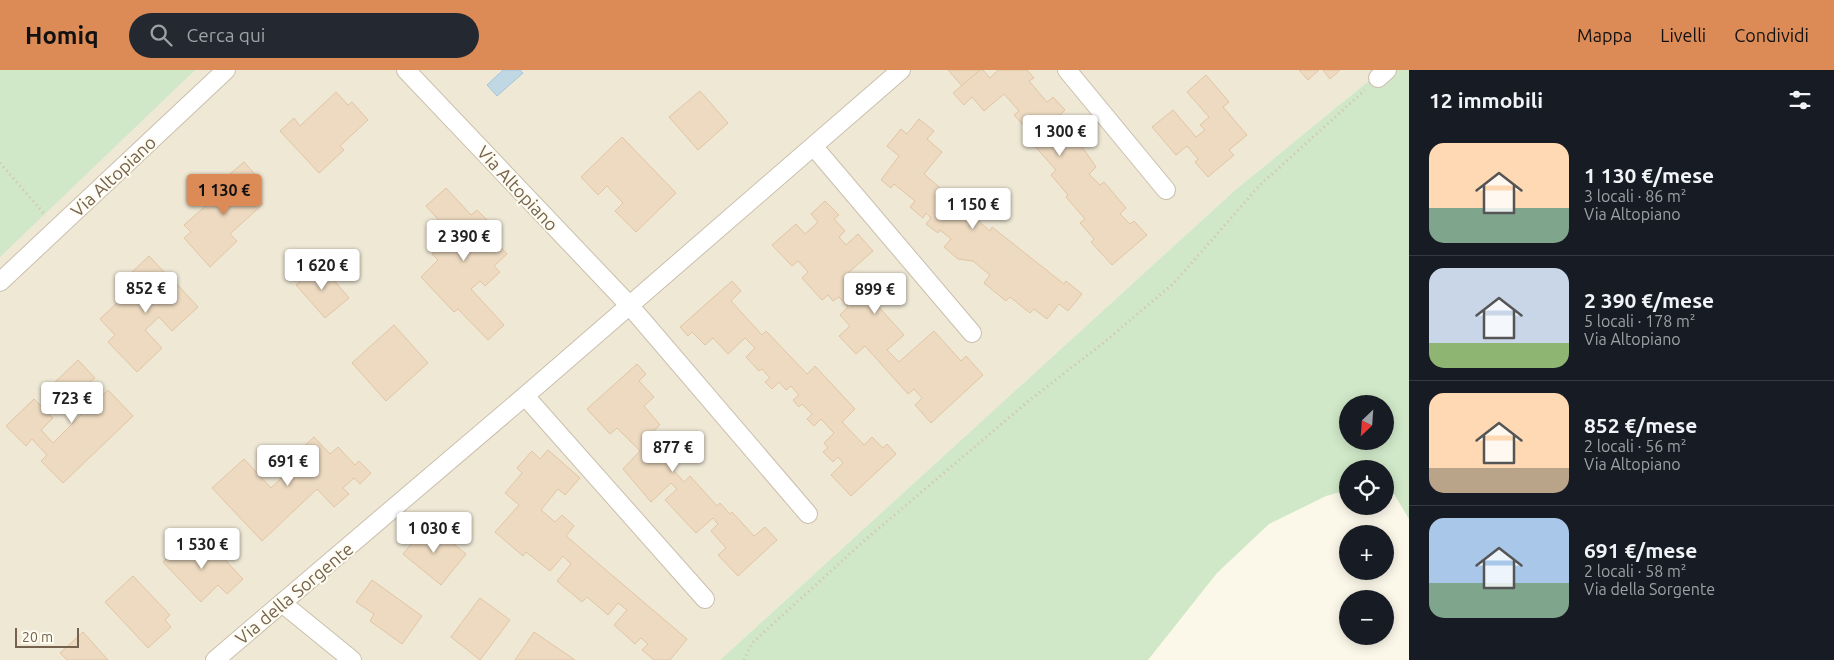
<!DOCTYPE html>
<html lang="it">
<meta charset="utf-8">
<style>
:root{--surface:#171b24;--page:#242831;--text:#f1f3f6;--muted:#9ea1a6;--line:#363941;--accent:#dc8b57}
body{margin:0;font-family:Ubuntu,sans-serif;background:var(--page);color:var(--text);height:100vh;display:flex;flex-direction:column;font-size:19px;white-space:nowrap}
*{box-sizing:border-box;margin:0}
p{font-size:16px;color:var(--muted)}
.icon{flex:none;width:28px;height:28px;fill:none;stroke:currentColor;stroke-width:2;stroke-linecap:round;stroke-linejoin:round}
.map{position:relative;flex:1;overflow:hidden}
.panel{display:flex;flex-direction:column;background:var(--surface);width:425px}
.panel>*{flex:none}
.needle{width:32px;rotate:205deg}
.fabs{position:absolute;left:1339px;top:325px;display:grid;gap:10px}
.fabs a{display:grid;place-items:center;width:55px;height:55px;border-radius:50%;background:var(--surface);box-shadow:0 2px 12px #0003;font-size:25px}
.scale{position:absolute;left:15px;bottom:12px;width:64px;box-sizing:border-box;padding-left:5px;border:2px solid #74624e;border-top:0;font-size:14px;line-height:18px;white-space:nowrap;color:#74624e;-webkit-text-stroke:4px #fefbf0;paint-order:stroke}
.price{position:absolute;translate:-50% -42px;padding:0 11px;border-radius:5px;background:#fff;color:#222;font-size:16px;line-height:32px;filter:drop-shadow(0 1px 2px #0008)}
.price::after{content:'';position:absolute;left:50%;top:30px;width:15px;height:11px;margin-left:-8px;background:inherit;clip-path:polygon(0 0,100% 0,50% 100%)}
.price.current{background:var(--accent);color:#111}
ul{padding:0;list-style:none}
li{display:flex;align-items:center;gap:15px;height:125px;padding:0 20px}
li+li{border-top:1px solid var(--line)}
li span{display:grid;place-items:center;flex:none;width:140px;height:100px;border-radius:15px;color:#555}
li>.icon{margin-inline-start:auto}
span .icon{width:60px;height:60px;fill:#fffc;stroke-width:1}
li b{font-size:21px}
h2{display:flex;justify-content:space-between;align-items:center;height:60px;padding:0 20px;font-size:21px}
header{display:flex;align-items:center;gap:30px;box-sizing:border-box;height:70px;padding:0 25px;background:var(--accent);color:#111}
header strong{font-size:24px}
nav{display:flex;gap:28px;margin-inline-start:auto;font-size:18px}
.search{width:350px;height:45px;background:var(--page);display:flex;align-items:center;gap:12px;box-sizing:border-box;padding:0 18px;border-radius:28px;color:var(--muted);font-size:19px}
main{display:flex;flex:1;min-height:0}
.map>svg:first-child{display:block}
</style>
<header>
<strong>Homiq</strong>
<div class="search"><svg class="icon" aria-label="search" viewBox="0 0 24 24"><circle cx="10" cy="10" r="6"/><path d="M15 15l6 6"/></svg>Cerca qui</div>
<nav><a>Mappa</a><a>Livelli</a><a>Condividi</a></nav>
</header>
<main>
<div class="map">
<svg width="1409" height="590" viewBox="0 0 1409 590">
<rect width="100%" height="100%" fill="#fbf7e9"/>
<path fill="#efe8d5" d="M 0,0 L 1382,0 L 1234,121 L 720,590 L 0,590 Z"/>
<g fill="#d0e8c8" fill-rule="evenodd">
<path d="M 0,0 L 195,0 L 0,187 Z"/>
<path d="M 1382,0 L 1409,0 L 1409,449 L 1385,409 L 1385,399 L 1348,399 L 1347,420 L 1326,426 L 1269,454 L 1217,503 L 1148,590 L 720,590 L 1234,121 ZM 1348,334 L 1385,334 L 1385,371 L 1348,371 Z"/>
</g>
<path fill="#bfd8e4" stroke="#a6c6d5" d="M 503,0 L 520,0 L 523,3 L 497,26 L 487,15 Z"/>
<g fill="#eddac1" stroke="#e1c5a4">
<path d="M 948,0 L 980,0 L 962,16 Z"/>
<path d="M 980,0 L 983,0 L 990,8 L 998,0 L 1027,0 L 1034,8 L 1029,11 L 1047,32 L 1053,27 L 1065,40 L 1060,45 L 1096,97 L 1089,104 L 1100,115 L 1104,112 L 1126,138 L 1120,144 L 1130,154 L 1134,151 L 1147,165 L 1112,195 L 1091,172 L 1094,169 L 1080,153 L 1085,149 L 1066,127 L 1068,125 L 1051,105 L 1056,100 L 1023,63 L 1027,59 L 1014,45 L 1019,41 L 1004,24 L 984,41 L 972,27 L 964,35 L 953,23 Z"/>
<path d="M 1299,0 L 1319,0 L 1308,10 Z"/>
<path d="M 1323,0 L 1340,0 L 1330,9 Z"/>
<path d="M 1206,5 L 1229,32 L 1223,37 L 1247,65 L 1229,80 L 1234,85 L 1208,107 L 1195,92 L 1198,89 L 1187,76 L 1176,85 L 1152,57 L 1173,40 L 1196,67 L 1205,60 L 1200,55 L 1209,47 L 1187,22 Z"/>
<path d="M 700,21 L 728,53 L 698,80 L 669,47 Z"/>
<path d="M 336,22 L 348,35 L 352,32 L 368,50 L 340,76 L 344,80 L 319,103 L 280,61 L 294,48 L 300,56 Z"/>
<path d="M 919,49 L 934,61 L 927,69 L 942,82 L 924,104 L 990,161 L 992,157 L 1064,214 L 1066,211 L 1082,224 L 1068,241 L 1059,234 L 1047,249 L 1034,239 L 1030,243 L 1010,227 L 1006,231 L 984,213 L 990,205 L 973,191 L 958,189 L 944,177 L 951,169 L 940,160 L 938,163 L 926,154 L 931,148 L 926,143 L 923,148 L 910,137 L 915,131 L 894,114 L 891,118 L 881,110 L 899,86 L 887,76 L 901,59 L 907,64 Z"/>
<path d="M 622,67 L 676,123 L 636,162 L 615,141 L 623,133 L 607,116 L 598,125 L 581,107 Z"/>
<path d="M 244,92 L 259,109 L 249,119 L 263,134 L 230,164 L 237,171 L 210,197 L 184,168 L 191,162 L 184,155 L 227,117 L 222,111 Z"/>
<path d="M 446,118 L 471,145 L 477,140 L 490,153 L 484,159 L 507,184 L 494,196 L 500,202 L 485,216 L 480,211 L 471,219 L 504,255 L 488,270 L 458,239 L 454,242 L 421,207 L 438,190 L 432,184 L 443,173 L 437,166 L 446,158 L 426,136 Z"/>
<path d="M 825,131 L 839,145 L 834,149 L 845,161 L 839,167 L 846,175 L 858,164 L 873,181 L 848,203 L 904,265 L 887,280 L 899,292 L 934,261 L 961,291 L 966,286 L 983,305 L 931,353 L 915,335 L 922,328 L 914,319 L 908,324 L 865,276 L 856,284 L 839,266 L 850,256 L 840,245 L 848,237 L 839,227 L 833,231 L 828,225 L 822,230 L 802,208 L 808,202 L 798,191 L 792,196 L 772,175 L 796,154 L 805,164 L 818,152 L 811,144 Z"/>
<path d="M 149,186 L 166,204 L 160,209 L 168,217 L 174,211 L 198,237 L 172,261 L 159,247 L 145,260 L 162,278 L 137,302 L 108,272 L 115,265 L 100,249 L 136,215 L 128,206 Z"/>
<path d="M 320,194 L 349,228 L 325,248 L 296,215 Z"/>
<path d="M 732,211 L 741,221 L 731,231 L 762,265 L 766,261 L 807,304 L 815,296 L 855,339 L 842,352 L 864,375 L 872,367 L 883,378 L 887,374 L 896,384 L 851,426 L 831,405 L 843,393 L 838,387 L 833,392 L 823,382 L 828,378 L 824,373 L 834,363 L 821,349 L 814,356 L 807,349 L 812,344 L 802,334 L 799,337 L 793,330 L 799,325 L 791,316 L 786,320 L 779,312 L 772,319 L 765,312 L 770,308 L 762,299 L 759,301 L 746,287 L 755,278 L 745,268 L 728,284 L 713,268 L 705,275 L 692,262 L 688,266 L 680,257 Z"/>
<path d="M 394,255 L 428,293 L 386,331 L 352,293 Z"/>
<path d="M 78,290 L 95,308 L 90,312 L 103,325 L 108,320 L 133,346 L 63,413 L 41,391 L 47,385 L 32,369 L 26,376 L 6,356 L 34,329 L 53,348 L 41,360 L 53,373 L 94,332 L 81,319 L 66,334 L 50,317 Z"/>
<path d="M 637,294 L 646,304 L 639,311 L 654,327 L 644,336 L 660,355 L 645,369 L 684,412 L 690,406 L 717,436 L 720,433 L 730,444 L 732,442 L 754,466 L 765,457 L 777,470 L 738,506 L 718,485 L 726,478 L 711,461 L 718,454 L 713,448 L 696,463 L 665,430 L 677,419 L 671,413 L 651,432 L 623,399 L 640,381 L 617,358 L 610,364 L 587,339 Z"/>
<path d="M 314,367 L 330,384 L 338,377 L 355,395 L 359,391 L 371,403 L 360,414 L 354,408 L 343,418 L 349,424 L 334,437 L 317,419 L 262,471 L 212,418 L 244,389 L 271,418 L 302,389 L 297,383 Z"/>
<path d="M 548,380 L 580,408 L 565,425 L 558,419 L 541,440 L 555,452 L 562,445 L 574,456 L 566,466 L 687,569 L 670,590 L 654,590 L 642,580 L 648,574 L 641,568 L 635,574 L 614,555 L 627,540 L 618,533 L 608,545 L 587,527 L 582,532 L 557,511 L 571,494 L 563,486 L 550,501 L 526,482 L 523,486 L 495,462 L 519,435 L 505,423 L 522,403 L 517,398 L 532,381 L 540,389 Z"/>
<path d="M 428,453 L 466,484 L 441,515 L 403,484 Z"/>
<path d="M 188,469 L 204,486 L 213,477 L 243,509 L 227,524 L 218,515 L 201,532 L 163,492 Z"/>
<path d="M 133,506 L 170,545 L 165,550 L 171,557 L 148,578 L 105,532 Z"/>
<path d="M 372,510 L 422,546 L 402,574 L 370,551 L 374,544 L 356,532 Z"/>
<path d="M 480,528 L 510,550 L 480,590 L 451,567 Z"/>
<path d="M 83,562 L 108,590 L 67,590 L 60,583 Z"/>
<path d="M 534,562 L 575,590 L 515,590 Z"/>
</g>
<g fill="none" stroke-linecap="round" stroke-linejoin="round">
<defs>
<g id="minor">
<path d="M 406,0 L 630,236 L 808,444"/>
<path d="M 1067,0 L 1166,120"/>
<path d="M 1378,8 L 1387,0"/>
<path d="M 814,77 L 972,263"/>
<path d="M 0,212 L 226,0"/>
<path d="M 525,326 L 705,529"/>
<path d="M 282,533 L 352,590"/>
<path d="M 215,590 L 525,326 L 901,0"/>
</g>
</defs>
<use href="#minor" stroke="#cabfad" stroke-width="20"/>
<g stroke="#d4bfa6" stroke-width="3" stroke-dasharray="1 4" stroke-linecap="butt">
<path d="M 0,93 L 46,146"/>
<path d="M 744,590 L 752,573 L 865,470 L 1031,329 L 1102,274 L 1174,213 L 1260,115 L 1365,20"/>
</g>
<use href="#minor" stroke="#fff" stroke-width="18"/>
</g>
<g text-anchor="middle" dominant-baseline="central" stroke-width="4" stroke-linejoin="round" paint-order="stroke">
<g font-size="18" fill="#74624e" stroke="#fefbf0">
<text transform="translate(113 106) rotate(-43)">Via Altopiano</text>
<text transform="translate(518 118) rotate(47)">Via Altopiano</text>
<text transform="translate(294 523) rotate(-40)">Via della Sorgente</text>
</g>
</g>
</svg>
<div class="fabs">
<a><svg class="needle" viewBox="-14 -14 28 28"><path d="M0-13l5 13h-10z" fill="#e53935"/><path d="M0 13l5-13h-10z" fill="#9ea1a6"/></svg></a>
<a><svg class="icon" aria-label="locate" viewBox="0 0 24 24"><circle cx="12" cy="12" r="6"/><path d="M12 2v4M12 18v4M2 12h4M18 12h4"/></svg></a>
<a>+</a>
<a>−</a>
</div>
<div class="scale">20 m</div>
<b class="price" style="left:1060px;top:87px">1 300 €</b>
<b class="price current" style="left:224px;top:146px">1 130 €</b>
<b class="price" style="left:973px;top:160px">1 150 €</b>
<b class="price" style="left:464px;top:192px">2 390 €</b>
<b class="price" style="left:322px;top:221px">1 620 €</b>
<b class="price" style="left:146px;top:244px">852 €</b>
<b class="price" style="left:875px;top:245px">899 €</b>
<b class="price" style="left:72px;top:354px">723 €</b>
<b class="price" style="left:673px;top:403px">877 €</b>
<b class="price" style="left:288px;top:417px">691 €</b>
<b class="price" style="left:434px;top:484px">1 030 €</b>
<b class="price" style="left:202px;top:500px">1 530 €</b>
</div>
<section class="panel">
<h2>12 immobili<svg class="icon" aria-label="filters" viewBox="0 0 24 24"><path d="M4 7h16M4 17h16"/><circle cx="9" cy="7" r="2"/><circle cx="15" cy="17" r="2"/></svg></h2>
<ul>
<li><span style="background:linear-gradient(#ffd9b3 65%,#7fa58c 0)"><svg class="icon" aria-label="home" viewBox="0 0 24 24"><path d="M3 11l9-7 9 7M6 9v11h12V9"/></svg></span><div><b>1 130 €/mese</b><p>3 locali · 86 m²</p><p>Via Altopiano</p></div></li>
<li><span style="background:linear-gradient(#c9d6e8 75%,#8fb573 0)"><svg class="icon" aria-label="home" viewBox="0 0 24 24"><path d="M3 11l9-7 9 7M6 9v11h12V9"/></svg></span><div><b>2 390 €/mese</b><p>5 locali · 178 m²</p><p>Via Altopiano</p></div></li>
<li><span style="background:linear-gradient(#ffd9b3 75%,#b9a48a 0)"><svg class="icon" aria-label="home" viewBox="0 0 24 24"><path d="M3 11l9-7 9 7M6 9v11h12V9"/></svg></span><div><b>852 €/mese</b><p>2 locali · 56 m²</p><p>Via Altopiano</p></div></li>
<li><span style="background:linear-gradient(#a9c7e8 65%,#7fa58c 0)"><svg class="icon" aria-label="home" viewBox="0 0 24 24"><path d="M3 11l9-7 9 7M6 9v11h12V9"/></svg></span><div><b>691 €/mese</b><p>2 locali · 58 m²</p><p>Via della Sorgente</p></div></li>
</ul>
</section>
</main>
